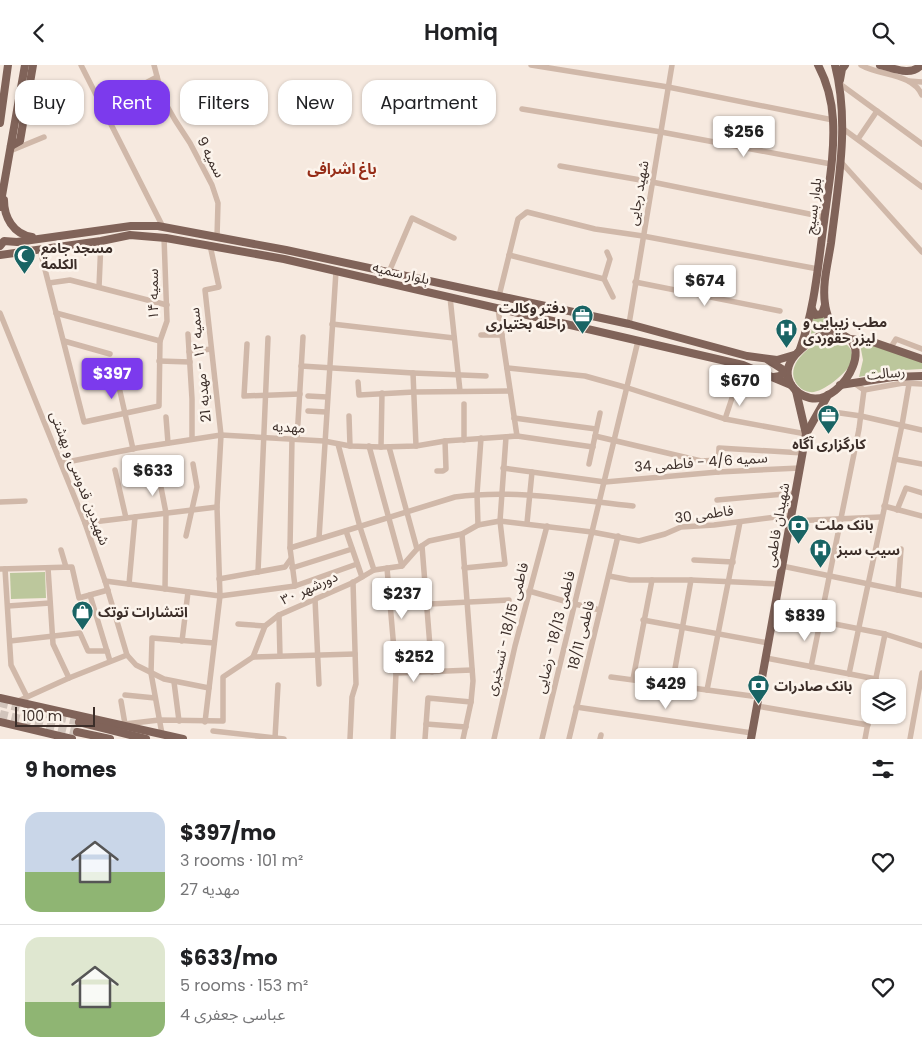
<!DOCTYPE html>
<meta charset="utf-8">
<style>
:root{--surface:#fff;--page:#f2f2f2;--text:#202124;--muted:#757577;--line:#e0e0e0;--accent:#7c3aed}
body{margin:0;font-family:Poppins,"Noto Sans Arabic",sans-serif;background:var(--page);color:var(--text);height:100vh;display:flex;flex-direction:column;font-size:19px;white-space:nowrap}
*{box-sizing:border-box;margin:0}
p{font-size:16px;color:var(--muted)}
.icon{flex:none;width:28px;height:28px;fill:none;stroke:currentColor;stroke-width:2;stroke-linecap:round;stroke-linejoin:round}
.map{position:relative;height:674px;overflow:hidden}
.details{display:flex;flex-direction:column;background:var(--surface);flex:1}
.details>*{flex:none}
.hud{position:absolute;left:15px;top:15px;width:500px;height:45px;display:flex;gap:10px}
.tools{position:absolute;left:861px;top:614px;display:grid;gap:10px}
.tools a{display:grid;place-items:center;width:45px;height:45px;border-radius:10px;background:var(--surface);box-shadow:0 1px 4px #0004;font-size:25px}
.scale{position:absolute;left:15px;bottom:12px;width:80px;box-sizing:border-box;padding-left:5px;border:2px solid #3c2e29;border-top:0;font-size:14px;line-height:18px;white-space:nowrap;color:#3c2e29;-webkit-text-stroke:4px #fcf4ec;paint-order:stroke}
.price{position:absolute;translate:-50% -42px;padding:0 11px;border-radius:5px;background:#fff;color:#222;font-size:16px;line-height:32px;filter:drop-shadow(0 1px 2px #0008)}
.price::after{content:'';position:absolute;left:50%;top:30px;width:15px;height:11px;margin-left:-8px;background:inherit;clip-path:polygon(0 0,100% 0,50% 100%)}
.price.selected{background:var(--accent);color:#fff}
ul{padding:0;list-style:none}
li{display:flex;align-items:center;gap:15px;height:125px;padding:0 25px}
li+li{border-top:1px solid var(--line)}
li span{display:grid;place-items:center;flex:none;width:140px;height:100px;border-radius:15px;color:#555}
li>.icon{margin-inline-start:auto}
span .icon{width:60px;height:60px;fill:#fffc;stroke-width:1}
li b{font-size:21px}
h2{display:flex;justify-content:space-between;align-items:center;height:60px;padding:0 25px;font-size:21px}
.tag{padding:0 18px;border-radius:15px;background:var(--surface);box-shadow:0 1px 4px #0004;font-size:18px;line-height:45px}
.tag.selected{background:var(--accent);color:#fff}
header{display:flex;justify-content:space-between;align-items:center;height:65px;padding:0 25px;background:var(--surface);font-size:22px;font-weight:600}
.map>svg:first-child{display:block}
</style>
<header><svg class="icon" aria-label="back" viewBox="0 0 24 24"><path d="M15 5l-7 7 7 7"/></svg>Homiq<svg class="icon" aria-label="search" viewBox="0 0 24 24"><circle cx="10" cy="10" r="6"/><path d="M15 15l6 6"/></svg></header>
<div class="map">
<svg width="922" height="674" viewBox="0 0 922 674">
<rect width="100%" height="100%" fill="#f6e9df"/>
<g fill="#bcc79c">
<path d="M 825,249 L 830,262 L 811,269 L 813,252 L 820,253 Z"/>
<path d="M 829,272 C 843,273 858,284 850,300 C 844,310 821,329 810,327 C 803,326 798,322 795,316 C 786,297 813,278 829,272 Z"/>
<path d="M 863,277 L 922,297 L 922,304 L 886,306 L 859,312 L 863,295 L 860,279 Z"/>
<path d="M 45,507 L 46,533 L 11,534 L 10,508 Z"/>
</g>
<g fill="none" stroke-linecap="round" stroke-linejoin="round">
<g stroke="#d1c4bb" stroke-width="8" stroke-dasharray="8 4" stroke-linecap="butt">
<path d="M 0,638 L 79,657"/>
<path d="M 0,649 L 77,667"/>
</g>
<g stroke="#d0b8a9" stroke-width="5.5">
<path d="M 81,0 L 163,162"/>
<path d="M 154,0 L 163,34 L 175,55 L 190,78 L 212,120 L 218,138 L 217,172"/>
<path d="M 531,0 L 668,22 L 833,55"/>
<path d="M 861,0 C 880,11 912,8 922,30"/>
<path d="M 909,16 L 922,17"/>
<path d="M 840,19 L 922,79"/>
<path d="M 102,41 L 157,12"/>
<path d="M 522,44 L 661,67 L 831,99"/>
<path d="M 842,63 L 922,122"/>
<path d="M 858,74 L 877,46"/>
<path d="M 10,86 L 44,72"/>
<path d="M 841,97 L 922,187"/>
<path d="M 560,101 L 652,117 L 824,152"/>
<path d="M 40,185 L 84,357 L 159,341 L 160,276 L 167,256 L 164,172"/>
<path d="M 509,190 L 604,214 L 613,232"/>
<path d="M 389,207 L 412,153 L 454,173"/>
<path d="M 604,214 L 610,194 L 607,187"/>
<path d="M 635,217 L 780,246"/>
<path d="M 49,218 L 70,215 L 167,240"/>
<path d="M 99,222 L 101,176"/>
<path d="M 499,231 L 518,154 L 527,147 L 595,164 L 643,171 L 818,204"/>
<path d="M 450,232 L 460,326"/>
<path d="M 498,244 L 517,371"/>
<path d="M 0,248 L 85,458 L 105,516 L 127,590 L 136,600 L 164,614 L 209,623"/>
<path d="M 56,248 L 160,276"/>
<path d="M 332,259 L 454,273"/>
<path d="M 629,259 L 672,0"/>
<path d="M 188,269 L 192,334 L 192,374"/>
<path d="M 481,270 L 502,270"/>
<path d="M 64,276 L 110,289"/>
<path d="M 247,279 L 244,331 L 300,329"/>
<path d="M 891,282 L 896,274 L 922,284"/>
<path d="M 189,287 L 211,284"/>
<path d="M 159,296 L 190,297"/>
<path d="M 301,301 L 413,308 L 486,311"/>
<path d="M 507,303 L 585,311 L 628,323 L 725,354 L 806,369"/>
<path d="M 413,308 L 416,381"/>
<path d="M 131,310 L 117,313 L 133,384"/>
<path d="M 358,317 L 359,330 L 414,327 L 510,326"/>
<path d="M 854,318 L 864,325 L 903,318 L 922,319"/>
<path d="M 308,331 L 327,332"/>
<path d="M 464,339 L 464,375"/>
<path d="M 819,345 L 861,351 L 922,365"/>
<path d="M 308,346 L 326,347"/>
<path d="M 349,351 L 350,381"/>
<path d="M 166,352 L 168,378"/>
<path d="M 514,353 L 596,364"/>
<path d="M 725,354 L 735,324"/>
<path d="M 595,371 L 701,396 L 718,395"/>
<path d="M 292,374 L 290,483 L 295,521"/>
<path d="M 297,374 L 303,272"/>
<path d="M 338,379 L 360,462 L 374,505"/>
<path d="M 369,381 L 402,501"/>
<path d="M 381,382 L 382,328"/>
<path d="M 389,382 L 417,484"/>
<path d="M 895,394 L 922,399"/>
<path d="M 62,398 L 137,383 L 221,370 L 324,376 L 350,381 L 381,382 L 416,381 L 445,376 L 517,371 L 593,382"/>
<path d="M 589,399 L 600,348"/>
<path d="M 503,403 L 605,417 L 718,407 L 800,403"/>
<path d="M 115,405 L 126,453"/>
<path d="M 437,406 L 443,406 L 446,404 L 445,376"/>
<path d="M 718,407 L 719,383 L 803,388"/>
<path d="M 159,412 L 166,448 L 165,524"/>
<path d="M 717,435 L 796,428"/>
<path d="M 0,437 L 25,436"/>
<path d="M 884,441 L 922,451"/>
<path d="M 897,445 L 906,423 L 922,428"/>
<path d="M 791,456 L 881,452"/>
<path d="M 85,458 L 217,442"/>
<path d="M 527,458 L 532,407"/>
<path d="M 478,460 L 477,429 L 481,373"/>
<path d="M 346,466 L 362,512"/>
<path d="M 462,469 L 473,616 L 471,637 L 463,674"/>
<path d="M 186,471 L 197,422 L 193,399"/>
<path d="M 319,473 L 336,206"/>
<path d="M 422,481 L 432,607"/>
<path d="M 290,483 L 455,432 C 514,424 575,435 633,441"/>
<path d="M 61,485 L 66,502"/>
<path d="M 694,495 L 733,497"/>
<path d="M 782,501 L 922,530"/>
<path d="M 48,503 L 53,579 L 69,613"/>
<path d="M 292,503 L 352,484"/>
<path d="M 387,503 L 396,608 L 393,674"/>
<path d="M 464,503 L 505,499 L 500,456 L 506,372"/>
<path d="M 0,504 L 72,502 L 79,533 L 108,525"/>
<path d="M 5,504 L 11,600 L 27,632"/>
<path d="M 258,507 L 268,273"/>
<path d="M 609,511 L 630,515 L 691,515 L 779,519"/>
<path d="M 219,514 L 285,502 L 290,495"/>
<path d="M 105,516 L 220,531 L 295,521 L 357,499"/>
<path d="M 129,519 L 135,452"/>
<path d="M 898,525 L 901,484"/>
<path d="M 529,526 L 575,539 L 600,545"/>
<path d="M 90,530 L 110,596"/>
<path d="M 315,534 L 319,619"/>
<path d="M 8,541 L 50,538"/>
<path d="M 390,541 L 509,535"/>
<path d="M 774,547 L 885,569 L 922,581"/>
<path d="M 279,550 L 280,591"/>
<path d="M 643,555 L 768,578"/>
<path d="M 238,559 L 265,561"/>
<path d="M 10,576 L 80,568 L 88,586 L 107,586"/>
<path d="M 182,576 L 188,527"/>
<path d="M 253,592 L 355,589"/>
<path d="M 766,593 L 876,614"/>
<path d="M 811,602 L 859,364 L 864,325"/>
<path d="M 396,608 L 472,605"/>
<path d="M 849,609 L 902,360 L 909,319"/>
<path d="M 611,612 L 759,632"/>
<path d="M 633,614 L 652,515"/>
<path d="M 174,617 L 179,656"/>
<path d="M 672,620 L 691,515"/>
<path d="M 874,622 L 885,569"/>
<path d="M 707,625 L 740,457"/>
<path d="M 125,630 L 155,633"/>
<path d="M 121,636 L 125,659 L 159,655 L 223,656 L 223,612 L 253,592 L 265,561 L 279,550 L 352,518 L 374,505 L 402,501 L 417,484 L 429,476 L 462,469 L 478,460 L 500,456 L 592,467 L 639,476 L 665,469 L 681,462 L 714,460 L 792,450"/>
<path d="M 16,637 L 69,613 L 127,590"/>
<path d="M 757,641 L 868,660"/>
<path d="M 576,642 L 752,668"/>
<path d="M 205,657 L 220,531 L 217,442 L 221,370 L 205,225 L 219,222 L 210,180"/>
<path d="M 426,659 L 466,662"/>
<path d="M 213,666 L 284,674"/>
<path d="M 162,669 L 151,608 L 152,573 L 214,578"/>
<path d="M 275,673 L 278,620"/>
<path d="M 350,674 L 352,632 L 356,619 L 353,517"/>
<path d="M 425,674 L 428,633 L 471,637"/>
<path d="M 494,674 L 515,581 L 547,461"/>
<path d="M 542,674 L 638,276"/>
<path d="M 569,674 L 618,471"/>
<path d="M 600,674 L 601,670"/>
<path d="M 865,674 L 870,647"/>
<path d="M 910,674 L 922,608"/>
</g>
<g stroke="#806359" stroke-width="8">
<path d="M 880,0 C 893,3 911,12 921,0"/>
<path d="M 840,15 L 842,4 L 845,0"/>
<path d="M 0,58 L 8,0"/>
<path d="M 11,81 L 20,76 L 33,0"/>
<path d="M 4,135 C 4,152 13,169 32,172"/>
<path d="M 0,142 L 25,0"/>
<path d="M 0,181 L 4,176 L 17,177 L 131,161 L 158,161 L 286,185 L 629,259 L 747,291 L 777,295 L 794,290"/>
<path d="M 0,190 L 101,176 L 130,170 L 166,173 L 284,194 L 743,300 L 791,320"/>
<path d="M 812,244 L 815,250 L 822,249 L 825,240"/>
<path d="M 833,268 C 831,258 826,249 825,239 C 822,219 828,198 831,178 C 838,119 850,58 835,0"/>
<path d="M 823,269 C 886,262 844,341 810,333 C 802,331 796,327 792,321 C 776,298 807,278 823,269 Z"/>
<path d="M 850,274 L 870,276 L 922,294"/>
<path d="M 800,284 C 815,243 818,200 824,157 C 828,124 835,89 833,55 C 832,36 827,17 818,0"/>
<path d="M 768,295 L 782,304 L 783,308 L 780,311 L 774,312"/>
<path d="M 840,320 L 893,312 L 922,311"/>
<path d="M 796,326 L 806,369"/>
<path d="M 0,633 L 183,674"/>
<path d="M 0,657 L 72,674"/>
<path d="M 79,657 L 146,674"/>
<path d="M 77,667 L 110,674"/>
<path d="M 751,674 L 806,369 L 828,330"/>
</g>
</g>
<defs>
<symbol id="mosque-pin" viewBox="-11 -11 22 30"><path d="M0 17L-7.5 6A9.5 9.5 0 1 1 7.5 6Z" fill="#196464" stroke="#fcf4ec"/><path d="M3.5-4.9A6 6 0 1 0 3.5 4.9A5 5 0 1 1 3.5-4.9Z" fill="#fff"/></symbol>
<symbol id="office-pin" viewBox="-11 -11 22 30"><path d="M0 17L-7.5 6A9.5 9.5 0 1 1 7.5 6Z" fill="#196464" stroke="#fcf4ec"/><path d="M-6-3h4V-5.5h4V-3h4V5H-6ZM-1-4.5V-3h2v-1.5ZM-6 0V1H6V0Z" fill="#fff"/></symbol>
<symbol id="hospital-pin" viewBox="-11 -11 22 30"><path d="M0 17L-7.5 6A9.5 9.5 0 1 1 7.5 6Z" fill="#196464" stroke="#fcf4ec"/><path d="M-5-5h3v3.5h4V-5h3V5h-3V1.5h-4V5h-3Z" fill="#fff"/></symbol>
<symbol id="bank-pin" viewBox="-11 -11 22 30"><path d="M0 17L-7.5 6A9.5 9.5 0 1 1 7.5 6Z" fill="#196464" stroke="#fcf4ec"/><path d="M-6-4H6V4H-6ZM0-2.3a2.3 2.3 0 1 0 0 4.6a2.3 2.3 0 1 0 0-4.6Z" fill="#fff"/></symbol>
<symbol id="shop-pin" viewBox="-11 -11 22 30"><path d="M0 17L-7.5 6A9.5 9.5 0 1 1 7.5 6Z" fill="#196464" stroke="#fcf4ec"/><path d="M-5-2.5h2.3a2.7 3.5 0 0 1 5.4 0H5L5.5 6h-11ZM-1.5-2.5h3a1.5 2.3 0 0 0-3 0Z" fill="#fff"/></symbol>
</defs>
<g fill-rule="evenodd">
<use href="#mosque-pin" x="12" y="178" width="25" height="34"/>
<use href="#office-pin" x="570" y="238" width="25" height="34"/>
<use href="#hospital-pin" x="774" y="252" width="25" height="34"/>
<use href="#office-pin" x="816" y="338" width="25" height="34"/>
<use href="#bank-pin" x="786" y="448" width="25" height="34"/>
<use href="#hospital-pin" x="808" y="472" width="25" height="34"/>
<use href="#shop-pin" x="70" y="534" width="25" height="34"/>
<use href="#bank-pin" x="746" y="608" width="25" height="34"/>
</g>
<g text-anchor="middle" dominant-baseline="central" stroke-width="5" stroke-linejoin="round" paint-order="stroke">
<g font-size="14" fill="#3c2e29" stroke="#fcf4ec">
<text transform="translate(211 92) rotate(63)">سمیه 9</text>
<text transform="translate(638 128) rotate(-80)">شهید رجایی</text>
<text transform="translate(813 141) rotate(-83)">بلوار بسیج</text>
<text transform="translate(401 208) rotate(13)">بلوار سمیه</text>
<text transform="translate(153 229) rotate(-90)">سمیه ۱۴</text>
<text transform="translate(200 300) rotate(-96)">سمیه ۱۲ - مهدیه 21</text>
<text transform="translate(886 308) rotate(-5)">رسالت</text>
<text transform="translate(289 362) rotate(3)">مهدیه</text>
<text transform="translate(701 397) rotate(-4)">سمیه 4/6 - فاطمی 34</text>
<text transform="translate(80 413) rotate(69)">شهیدین قدوسی و بهشتی</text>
<text transform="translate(704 449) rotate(-8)">فاطمی 30</text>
<text transform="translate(777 460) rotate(-80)">شهیدان فاطمی</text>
<text transform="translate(309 523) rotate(-24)">دورشهر ۳۰</text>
<text transform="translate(507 564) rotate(-76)">فاطمی 18/15 - تسخیری</text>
<text transform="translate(555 567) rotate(-76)">فاطمی 18/13 - رضایی</text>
<text transform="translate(581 570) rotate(-76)">فاطمی 18/11</text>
</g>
<g font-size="14" font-weight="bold" fill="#3c2e29" stroke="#fcf4ec" text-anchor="start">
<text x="41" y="183">مسجد جامع<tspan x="41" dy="16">الکلمة</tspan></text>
<text x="566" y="243" text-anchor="end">دفتر وکالت<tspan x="566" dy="16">راحله بختیاری</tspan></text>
<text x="803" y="257">مطب زیبایی و<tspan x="803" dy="16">لیزر حقوردی</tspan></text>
<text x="829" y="379" text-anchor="middle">کارگزاری آگاه</text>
<text x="815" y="460">بانک ملت</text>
<text x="837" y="485">سیب سبز</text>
<text x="98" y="547">انتشارات توتک</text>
<text x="774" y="621">بانک صادرات</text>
</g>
<g font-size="15" font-weight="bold" fill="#962d18" stroke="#fcf4ec">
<text x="342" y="103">باغ اشرافی</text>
</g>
</g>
</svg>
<div class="tools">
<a><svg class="icon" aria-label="layers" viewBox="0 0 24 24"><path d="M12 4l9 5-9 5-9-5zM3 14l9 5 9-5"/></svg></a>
</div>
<div class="scale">100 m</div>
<b class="price" style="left:744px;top:93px">$256</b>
<b class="price" style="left:705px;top:242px">$674</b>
<b class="price selected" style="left:112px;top:335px">$397</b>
<b class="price" style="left:740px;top:342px">$670</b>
<b class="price" style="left:153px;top:432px">$633</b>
<b class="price" style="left:402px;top:555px">$237</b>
<b class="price" style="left:805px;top:577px">$839</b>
<b class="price" style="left:414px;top:618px">$252</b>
<b class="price" style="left:666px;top:645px">$429</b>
<div class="hud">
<a class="tag">Buy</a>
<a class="tag selected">Rent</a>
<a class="tag">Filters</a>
<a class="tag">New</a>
<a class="tag">Apartment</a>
</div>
</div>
<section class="details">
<h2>9 homes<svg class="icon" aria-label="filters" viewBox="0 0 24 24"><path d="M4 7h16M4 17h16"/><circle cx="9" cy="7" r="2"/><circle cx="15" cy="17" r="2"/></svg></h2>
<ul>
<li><span style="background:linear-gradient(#c9d6e8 60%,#8fb573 0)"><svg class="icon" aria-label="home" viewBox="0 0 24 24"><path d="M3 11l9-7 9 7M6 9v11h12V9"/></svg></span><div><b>$397/mo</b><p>3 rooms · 101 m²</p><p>مهدیه 27</p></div><svg class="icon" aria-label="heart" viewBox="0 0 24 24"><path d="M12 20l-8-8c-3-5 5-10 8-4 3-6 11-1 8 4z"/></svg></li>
<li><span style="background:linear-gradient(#dfe7d0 65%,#8fb573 0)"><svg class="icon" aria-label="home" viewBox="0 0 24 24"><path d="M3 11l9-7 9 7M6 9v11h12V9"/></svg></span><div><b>$633/mo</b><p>5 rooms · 153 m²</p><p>عباسی جعفری 4</p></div><svg class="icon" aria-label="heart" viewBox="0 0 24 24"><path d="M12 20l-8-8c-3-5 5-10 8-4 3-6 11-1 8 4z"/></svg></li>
</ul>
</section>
